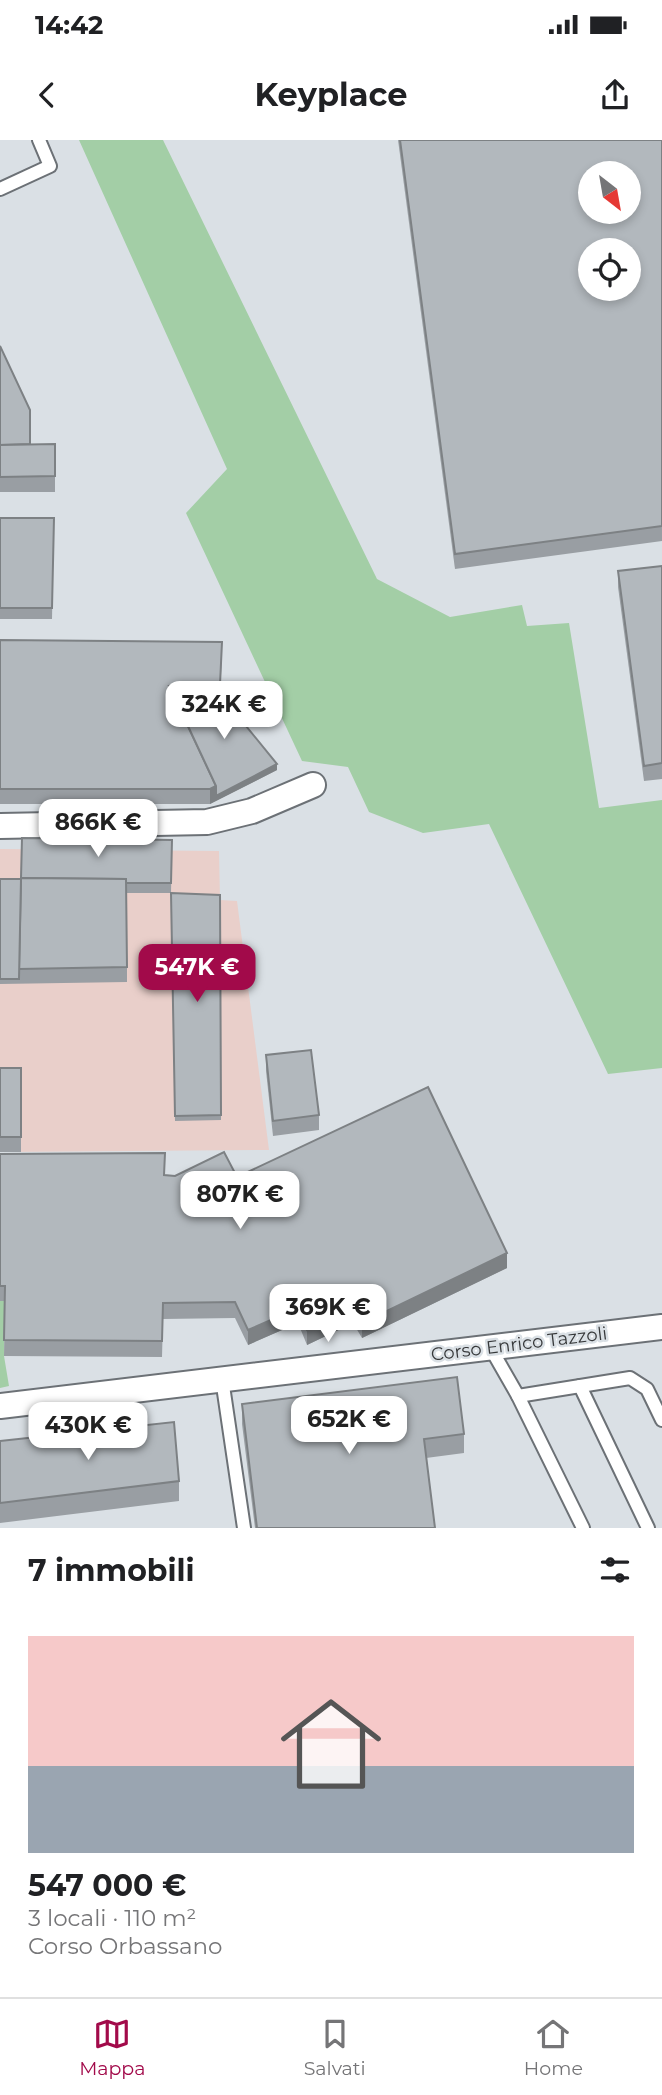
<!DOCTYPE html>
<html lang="it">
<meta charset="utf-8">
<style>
:root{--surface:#fff;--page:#f6f6f6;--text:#202124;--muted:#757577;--line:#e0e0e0;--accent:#a20a4a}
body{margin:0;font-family:Montserrat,sans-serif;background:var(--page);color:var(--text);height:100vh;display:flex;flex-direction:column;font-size:26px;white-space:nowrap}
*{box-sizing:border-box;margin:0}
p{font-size:23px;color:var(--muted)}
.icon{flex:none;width:38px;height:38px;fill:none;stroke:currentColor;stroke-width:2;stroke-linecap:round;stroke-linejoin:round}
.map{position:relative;height:1388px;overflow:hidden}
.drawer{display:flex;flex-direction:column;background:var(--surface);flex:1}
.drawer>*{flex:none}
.needle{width:46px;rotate:149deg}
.tools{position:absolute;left:578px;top:21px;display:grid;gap:14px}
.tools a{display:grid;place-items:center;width:63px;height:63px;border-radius:50%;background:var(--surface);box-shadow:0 4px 10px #0003;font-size:35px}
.price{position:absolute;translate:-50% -60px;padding:0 16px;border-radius:14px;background:#fff;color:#222;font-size:23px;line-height:46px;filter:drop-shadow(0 2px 4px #0008)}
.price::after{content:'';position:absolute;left:50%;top:42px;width:21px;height:16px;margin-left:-10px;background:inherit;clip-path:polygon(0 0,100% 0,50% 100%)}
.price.selected{background:var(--accent);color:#fff}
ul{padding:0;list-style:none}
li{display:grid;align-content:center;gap:14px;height:371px;padding:0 28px}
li+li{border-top:2px solid var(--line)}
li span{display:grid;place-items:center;height:217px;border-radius:0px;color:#555}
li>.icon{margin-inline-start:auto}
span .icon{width:126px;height:126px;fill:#fffc;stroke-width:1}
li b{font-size:30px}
h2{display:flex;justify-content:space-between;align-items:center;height:84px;padding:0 28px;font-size:30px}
.status{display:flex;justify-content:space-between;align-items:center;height:49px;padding:0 35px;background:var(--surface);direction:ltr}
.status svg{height:19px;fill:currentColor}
header{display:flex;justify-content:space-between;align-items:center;height:91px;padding:0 28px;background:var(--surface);font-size:32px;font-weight:700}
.dock{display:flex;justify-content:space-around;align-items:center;height:98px;border-top:2px solid var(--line);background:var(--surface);font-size:19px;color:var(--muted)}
.dock a{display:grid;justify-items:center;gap:4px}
.dock .selected{color:var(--accent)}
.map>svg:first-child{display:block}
</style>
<div class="status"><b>14:42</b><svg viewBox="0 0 49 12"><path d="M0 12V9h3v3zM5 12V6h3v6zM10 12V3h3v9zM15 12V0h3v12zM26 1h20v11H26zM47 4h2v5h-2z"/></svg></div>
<header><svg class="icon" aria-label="back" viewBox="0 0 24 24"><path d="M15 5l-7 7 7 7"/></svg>Keyplace<svg class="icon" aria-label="share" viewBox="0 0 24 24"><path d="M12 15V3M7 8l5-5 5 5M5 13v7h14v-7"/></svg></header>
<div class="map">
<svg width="662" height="1388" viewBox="0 0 662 1388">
<rect width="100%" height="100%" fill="#dae0e5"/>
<path fill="#e9cfca" d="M 0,709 L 219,711 L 220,760 L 237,761 L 269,1010 L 0,1012 Z"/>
<g fill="#a3cea6">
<path d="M 79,0 L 163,0 L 377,439 L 450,477 L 522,465 L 527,486 L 569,483 L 599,668 L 662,660 L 662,928 L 608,934 L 489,684 L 423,693 L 369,672 L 348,627 L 302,621 L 186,373 L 227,329 Z"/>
<path d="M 0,1161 L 5,1161 L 4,1216 L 9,1246 L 0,1248 Z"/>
</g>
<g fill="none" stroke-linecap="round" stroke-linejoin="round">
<defs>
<g id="lane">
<path d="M 0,49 L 50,26 L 39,0"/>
<path d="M 490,1207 L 518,1256 L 583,1388"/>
<path d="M 222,1239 L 244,1388"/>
<path d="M 580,1246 L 648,1388"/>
<path d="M 518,1256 L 630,1238 L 647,1249 L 662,1280"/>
</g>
<g id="street">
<path d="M 0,686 L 207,682 L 252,671 L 313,645"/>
<path d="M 0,1266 L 662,1187"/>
</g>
</defs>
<use href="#lane" stroke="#6c7176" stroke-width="16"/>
<use href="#street" stroke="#6c7176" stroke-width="28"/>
<use href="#lane" stroke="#fff" stroke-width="12"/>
<use href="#street" stroke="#fff" stroke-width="24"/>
</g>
<g fill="#999ea3">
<path d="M 398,0 L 662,0 L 662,401 L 455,429 Z"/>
<path d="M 0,206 L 30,304 L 55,304 L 55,352 L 0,352 Z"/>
<path d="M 0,378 L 54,378 L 52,479 L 0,479 Z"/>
<path d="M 662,426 L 662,639 L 644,641 L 618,447 L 618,431 Z"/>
<path d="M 0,500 L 222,517 L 220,554 L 277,630 L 210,664 L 0,664 Z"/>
<path d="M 172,700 L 171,753 L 127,753 L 127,842 L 0,844 L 0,739 L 21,739 Z"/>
<path d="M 171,753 L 220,755 L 221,980 L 175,981 Z"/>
<path d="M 266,915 L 319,975 L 319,990 L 273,996 L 266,931 Z"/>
<path d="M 0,928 L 21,997 L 21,1012 L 0,1012 Z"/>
<path d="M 0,1014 L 175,1036 L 237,1037 L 507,1128 L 362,1198 L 353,1183 L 307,1205 L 298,1183 L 248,1205 L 235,1178 L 163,1179 L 162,1217 L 4,1216 L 5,1161 L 0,1161 Z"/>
<path d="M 242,1264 L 464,1294 L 464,1313 L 426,1318 L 435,1388 L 255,1388 L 242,1284 Z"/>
<path d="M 0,1301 L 179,1341 L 179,1361 L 0,1383 Z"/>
</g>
<g fill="#7d8184">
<path d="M 277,624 L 277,630 L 210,664 L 210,649 Z"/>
<path d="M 507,1113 L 507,1128 L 362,1198 L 362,1183 Z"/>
<path d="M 353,1167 L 353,1183 L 307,1205 L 307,1190 Z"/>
<path d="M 298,1168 L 298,1183 L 248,1205 L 248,1190 Z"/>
</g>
<g fill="#b2b8bd" stroke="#7d8184" stroke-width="2" fill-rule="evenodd">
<path d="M 400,0 L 662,0 L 662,386 L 455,414 ZM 590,33 L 628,33 L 628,72 L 590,72 ZM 590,110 L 628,110 L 628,149 L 590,149 Z"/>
<path d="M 0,206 L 30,270 L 30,304 L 0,305 Z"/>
<path d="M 55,304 L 55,336 L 0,337 L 0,305 Z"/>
<path d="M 0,378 L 54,378 L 52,468 L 0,468 Z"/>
<path d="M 662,426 L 662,623 L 644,626 L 618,431 Z"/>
<path d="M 0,500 L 222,502 L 220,544 L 169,546 L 216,646 L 210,649 L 0,649 Z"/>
<path d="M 220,554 L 277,624 L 216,656 L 216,646 L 174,556 Z"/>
<path d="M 22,698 L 172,700 L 171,743 L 126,743 L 126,739 L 21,738 Z"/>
<path d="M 21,738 L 126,739 L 127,827 L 19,829 Z"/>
<path d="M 0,739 L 21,739 L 19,839 L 0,839 Z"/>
<path d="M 171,753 L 220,755 L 221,975 L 175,976 Z"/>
<path d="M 311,910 L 319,975 L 273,981 L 266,915 Z"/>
<rect x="0" y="928" width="21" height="69"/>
<path d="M 428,947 L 507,1113 L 362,1183 L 353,1167 L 307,1190 L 298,1168 L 248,1190 L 235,1162 L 163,1163 L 162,1201 L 4,1200 L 5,1146 L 0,1146 L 0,1014 L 165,1013 L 164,1035 L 175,1036 L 224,1012 L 237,1037 Z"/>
<path d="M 457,1237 L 464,1294 L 424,1299 L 435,1388 L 257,1388 L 242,1264 Z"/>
<path d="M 174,1282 L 179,1341 L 0,1363 L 0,1301 Z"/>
</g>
<g text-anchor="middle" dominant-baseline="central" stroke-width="5" stroke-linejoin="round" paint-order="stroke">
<g font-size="18" fill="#37393b" stroke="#dae0e5">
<text transform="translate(519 1204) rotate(-7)">Corso Enrico Tazzoli</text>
</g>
</g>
</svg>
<div class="tools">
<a><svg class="needle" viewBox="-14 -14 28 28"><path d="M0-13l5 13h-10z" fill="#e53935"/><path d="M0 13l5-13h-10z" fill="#757577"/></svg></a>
<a><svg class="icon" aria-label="locate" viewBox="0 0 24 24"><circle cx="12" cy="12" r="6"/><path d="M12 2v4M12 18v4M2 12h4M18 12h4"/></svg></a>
</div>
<b class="price" style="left:224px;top:601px">324K €</b>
<b class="price" style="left:98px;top:719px">866K €</b>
<b class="price selected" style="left:197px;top:864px">547K €</b>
<b class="price" style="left:240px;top:1091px">807K €</b>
<b class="price" style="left:328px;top:1204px">369K €</b>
<b class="price" style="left:349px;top:1316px">652K €</b>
<b class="price" style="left:88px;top:1322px">430K €</b>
</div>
<section class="drawer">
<h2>7 immobili<svg class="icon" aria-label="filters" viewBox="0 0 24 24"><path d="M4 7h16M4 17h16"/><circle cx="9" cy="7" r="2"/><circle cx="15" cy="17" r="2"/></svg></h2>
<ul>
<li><span style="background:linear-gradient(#f6c9c9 60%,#9aa5b1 0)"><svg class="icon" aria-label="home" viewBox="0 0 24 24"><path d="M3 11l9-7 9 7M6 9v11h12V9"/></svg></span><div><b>547 000 €</b><p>3 locali · 110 m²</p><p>Corso Orbassano</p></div></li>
</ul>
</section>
<nav class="dock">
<a class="selected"><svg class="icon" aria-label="map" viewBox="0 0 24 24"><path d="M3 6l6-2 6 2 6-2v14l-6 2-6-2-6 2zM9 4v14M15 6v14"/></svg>Mappa</a>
<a><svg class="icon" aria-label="saved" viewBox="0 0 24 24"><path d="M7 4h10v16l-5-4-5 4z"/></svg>Salvati</a>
<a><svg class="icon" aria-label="home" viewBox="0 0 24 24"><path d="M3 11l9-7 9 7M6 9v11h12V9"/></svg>Home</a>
</nav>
